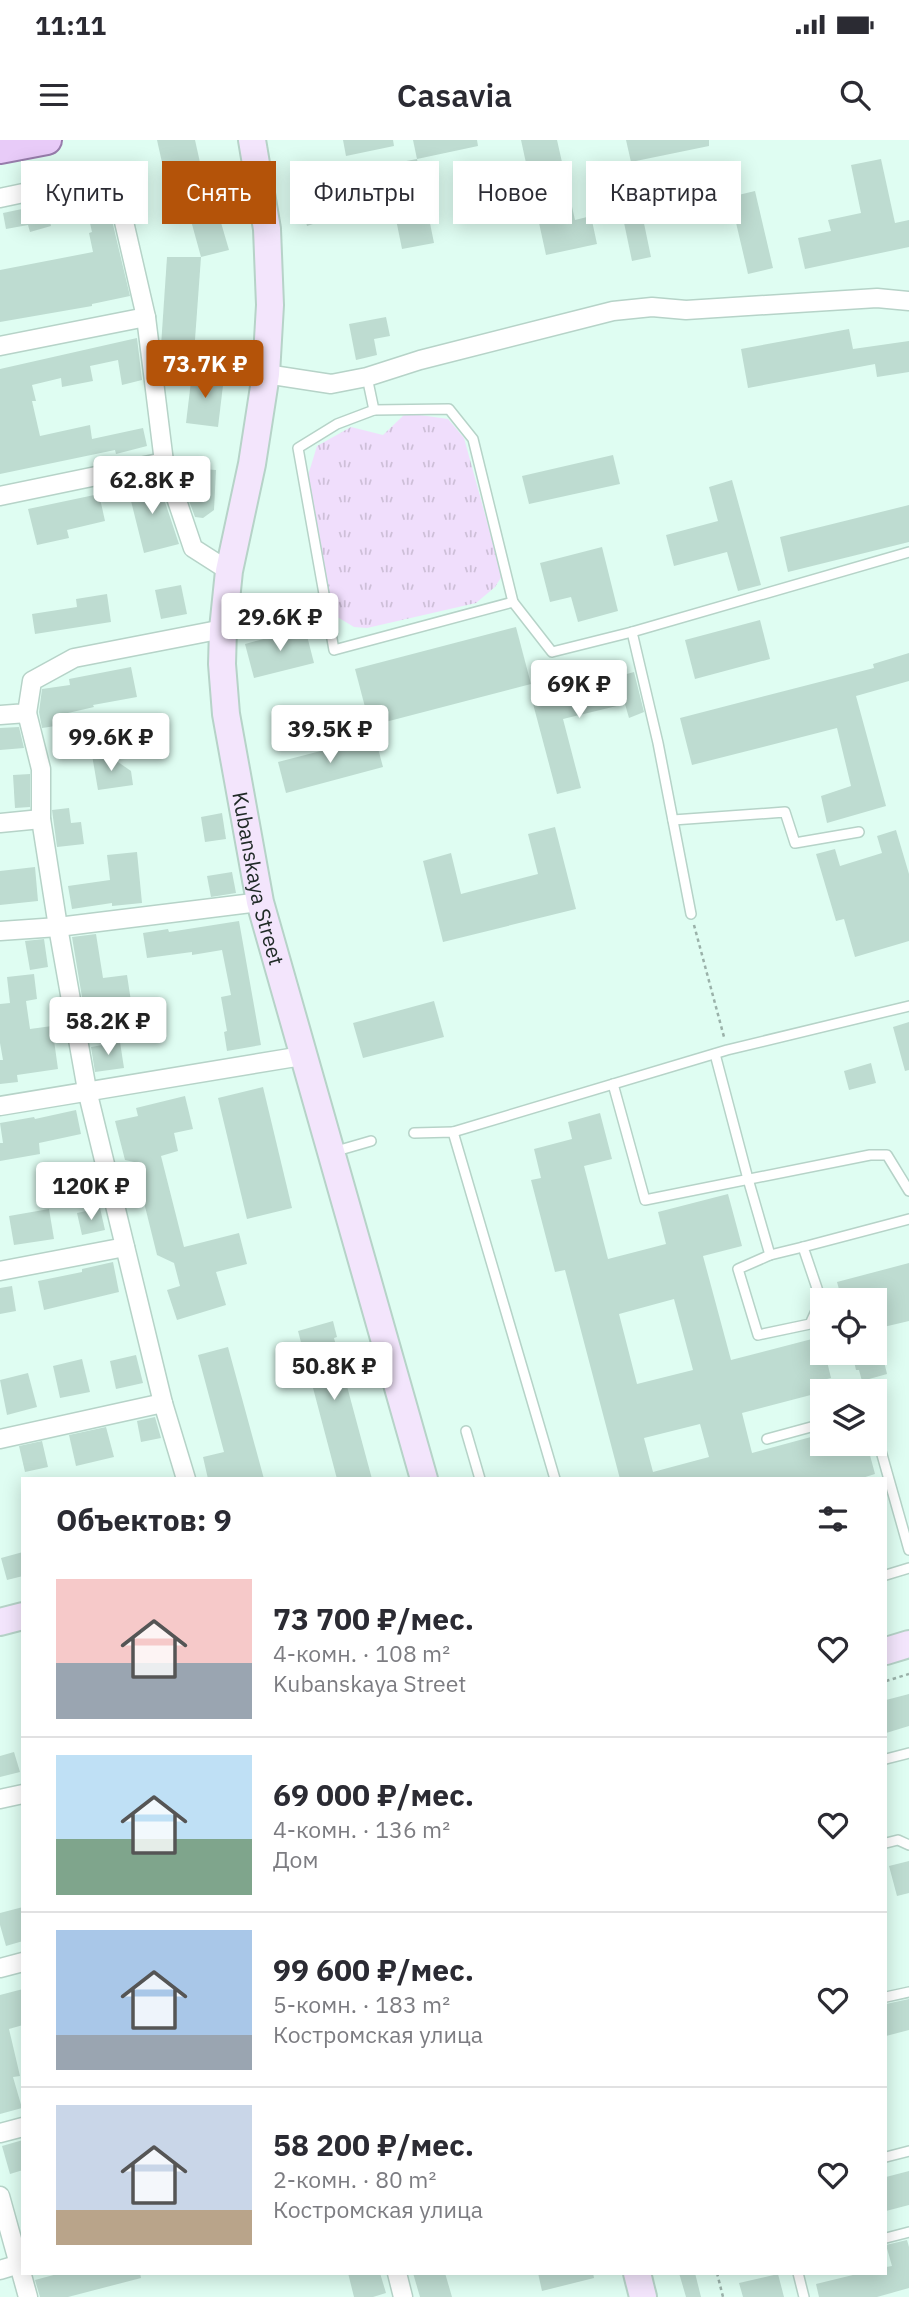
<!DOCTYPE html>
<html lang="ru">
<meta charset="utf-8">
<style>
:root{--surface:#fff;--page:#f7f7f7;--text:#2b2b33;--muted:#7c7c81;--line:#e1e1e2;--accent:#b45309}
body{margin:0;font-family:"IBM Plex Sans",sans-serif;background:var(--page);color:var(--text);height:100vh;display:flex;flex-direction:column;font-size:26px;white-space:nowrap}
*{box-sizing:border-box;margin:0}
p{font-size:23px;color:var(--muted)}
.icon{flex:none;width:38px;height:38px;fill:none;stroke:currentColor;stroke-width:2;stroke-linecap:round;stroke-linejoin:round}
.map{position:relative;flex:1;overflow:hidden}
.side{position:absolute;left:21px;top:1337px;width:866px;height:798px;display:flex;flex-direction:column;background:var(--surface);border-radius:0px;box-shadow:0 4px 18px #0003}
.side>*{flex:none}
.guide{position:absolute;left:21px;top:21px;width:868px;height:63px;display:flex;gap:14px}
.fabs{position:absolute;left:810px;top:1148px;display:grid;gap:14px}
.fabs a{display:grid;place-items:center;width:77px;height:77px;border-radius:0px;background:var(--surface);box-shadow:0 4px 18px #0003;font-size:35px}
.price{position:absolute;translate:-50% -60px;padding:0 16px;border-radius:7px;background:#fff;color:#222;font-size:23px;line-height:46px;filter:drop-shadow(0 2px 4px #0008)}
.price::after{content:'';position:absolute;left:50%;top:42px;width:21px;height:16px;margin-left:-10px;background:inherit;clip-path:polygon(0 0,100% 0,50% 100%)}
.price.selected{background:var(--accent);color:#fff}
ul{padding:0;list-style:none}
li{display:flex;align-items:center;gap:21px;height:175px;padding:0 35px}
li+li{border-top:2px solid var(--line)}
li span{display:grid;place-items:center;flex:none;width:196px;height:140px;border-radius:0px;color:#555}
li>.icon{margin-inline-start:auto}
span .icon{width:84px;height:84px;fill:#fffc;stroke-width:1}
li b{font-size:30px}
h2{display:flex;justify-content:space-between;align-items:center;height:84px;padding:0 35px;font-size:30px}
.tag{padding:0 24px;border-radius:0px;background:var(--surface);box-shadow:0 4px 18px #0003;font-size:24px;line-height:63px}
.tag.selected{background:var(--accent);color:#fff}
.status{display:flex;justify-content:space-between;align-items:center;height:49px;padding:0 35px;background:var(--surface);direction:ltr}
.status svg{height:19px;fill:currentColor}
header{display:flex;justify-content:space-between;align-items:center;height:91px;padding:0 35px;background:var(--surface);font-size:32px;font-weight:600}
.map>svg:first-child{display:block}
</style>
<div class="status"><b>11:11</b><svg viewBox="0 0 49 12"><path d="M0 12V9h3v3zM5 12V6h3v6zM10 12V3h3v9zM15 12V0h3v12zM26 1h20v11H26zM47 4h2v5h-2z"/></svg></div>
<header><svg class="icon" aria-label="menu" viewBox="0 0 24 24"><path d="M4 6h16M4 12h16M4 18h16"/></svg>Casavia<svg class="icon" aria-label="search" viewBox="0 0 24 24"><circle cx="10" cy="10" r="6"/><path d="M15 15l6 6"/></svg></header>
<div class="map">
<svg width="909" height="2157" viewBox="0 0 909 2157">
<defs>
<pattern id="grass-tufts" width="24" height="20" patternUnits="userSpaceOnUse" patternTransform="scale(1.75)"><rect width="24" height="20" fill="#f0defc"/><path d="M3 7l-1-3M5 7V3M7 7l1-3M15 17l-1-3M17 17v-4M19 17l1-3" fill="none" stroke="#cebfd8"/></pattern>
</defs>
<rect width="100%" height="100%" fill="#dffdf2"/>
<path fill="url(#grass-tufts)" d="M 406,273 L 448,279 L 464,298 L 502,436 L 495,447 L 476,463 L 367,488 L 354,487 L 334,475 L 306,342 L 317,306 L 351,287 L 383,295 Z"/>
<g fill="#bedcd1" fill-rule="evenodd">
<path d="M 157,0 L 195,0 L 201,27 L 165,36 Z"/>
<path d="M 343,0 L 393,0 L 394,6 L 346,16 Z"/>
<path d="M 413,0 L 477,0 L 478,6 L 417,19 Z"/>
<path d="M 521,0 L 557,0 L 575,80 L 591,76 L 597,104 L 546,115 Z"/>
<path d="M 626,0 L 709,0 L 709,6 L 631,22 Z"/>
<path d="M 417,19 L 434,103 L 402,109 L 385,25 Z"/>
<path d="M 881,19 L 895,83 L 909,80 L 909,107 L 805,129 L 798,98 L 831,91 L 828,80 L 861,73 L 851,25 Z"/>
<path d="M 636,45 L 651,117 L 632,121 L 617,49 Z"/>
<path d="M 105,51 L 130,156 L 92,164 L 92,166 L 0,182 L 0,130 L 93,112 L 89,93 L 92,92 L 84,56 Z"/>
<path d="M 310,51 L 319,82 L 307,86 L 298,54 Z"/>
<path d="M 755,51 L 773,128 L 748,134 L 730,57 Z"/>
<path d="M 46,64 L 51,86 L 30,92 L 28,85 L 6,89 L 3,73 Z"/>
<path d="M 217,69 L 229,110 L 201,117 L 190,77 Z"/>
<path d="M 167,117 L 201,117 L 193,227 L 163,225 L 161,206 Z"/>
<path d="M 386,177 L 390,196 L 374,199 L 377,215 L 356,220 L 349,184 Z"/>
<path d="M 849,189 L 853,209 L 909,201 L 909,232 L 877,237 L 875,224 L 748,248 L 741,209 Z"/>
<path d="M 137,198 L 142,240 L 122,245 L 118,220 L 90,226 L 93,241 L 62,247 L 61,238 L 32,245 L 36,261 L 32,261 L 40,296 L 90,285 L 92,299 L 143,288 L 147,306 L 116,314 L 115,310 L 0,334 L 0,229 Z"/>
<path d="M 192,233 L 224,237 L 218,287 L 186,283 Z"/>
<path d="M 613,315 L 620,344 L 529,364 L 522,336 Z"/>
<path d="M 187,328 L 216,330 L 214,370 L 203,378 L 195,377 L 185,350 Z"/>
<path d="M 157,338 L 179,404 L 144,413 L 127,345 Z"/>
<path d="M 732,340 L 761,445 L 738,451 L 727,412 L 674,426 L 666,395 L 718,381 L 709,347 Z"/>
<path d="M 99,354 L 105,381 L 67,390 L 69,398 L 37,405 L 28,369 Z"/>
<path d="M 909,365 L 909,402 L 788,432 L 780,397 Z"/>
<path d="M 602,407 L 618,471 L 578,482 L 571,457 L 550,462 L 540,423 Z"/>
<path d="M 181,445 L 187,474 L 161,479 L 155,450 Z"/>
<path d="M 107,454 L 111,482 L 35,494 L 32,474 L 77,467 L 76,459 Z"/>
<path d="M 760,480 L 770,519 L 695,539 L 685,500 Z"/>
<path d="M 516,487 L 531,544 L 370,586 L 355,529 Z"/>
<path d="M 305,488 L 314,523 L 254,538 L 245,504 Z"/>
<path d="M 909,513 L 909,541 L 856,556 L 886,666 L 827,683 L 821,656 L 851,646 L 837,588 L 692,625 L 680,578 L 874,528 L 873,524 Z"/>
<path d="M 131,527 L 137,557 L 93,565 L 94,567 L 68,573 L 69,584 L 42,588 L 39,572 L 42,549 L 70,545 L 69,539 Z"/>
<path d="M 634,532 L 644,572 L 629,578 L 625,564 L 563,579 L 581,648 L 557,654 L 532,560 Z"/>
<path d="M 19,587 L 24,608 L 0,610 L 0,588 Z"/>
<path d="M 375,597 L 383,627 L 286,653 L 278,622 Z"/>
<path d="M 105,613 L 131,631 L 133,645 L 98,650 L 92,615 Z"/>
<path d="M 30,634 L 30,667 L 15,668 L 13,635 Z"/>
<path d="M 69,668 L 71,683 L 81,682 L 84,704 L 57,707 L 52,670 Z"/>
<path d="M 222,673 L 226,699 L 205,702 L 201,677 Z"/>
<path d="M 555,687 L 576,769 L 443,802 L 423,721 L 451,713 L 461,754 L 538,734 L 528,694 Z"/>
<path d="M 896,690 L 909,734 L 909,801 L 855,817 L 844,779 L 836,781 L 816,714 L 835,709 L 840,726 L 882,713 L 877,696 Z"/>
<path d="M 137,712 L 142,763 L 112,766 L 112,763 L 72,769 L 68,746 L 110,740 L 107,715 Z"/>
<path d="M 35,727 L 38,761 L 0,765 L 0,731 Z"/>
<path d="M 232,732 L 236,753 L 211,757 L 207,736 Z"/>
<path d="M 239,781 L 261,905 L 227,911 L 224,892 L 227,891 L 221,857 L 231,855 L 222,810 L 192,815 L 192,812 L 147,818 L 143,793 L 168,789 L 169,792 Z"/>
<path d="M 96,794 L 103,838 L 127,835 L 132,868 L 113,870 L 112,859 L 83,863 L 72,797 Z"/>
<path d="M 44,799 L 48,827 L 30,830 L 25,801 Z"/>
<path d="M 34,834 L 37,859 L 26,861 L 30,889 L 52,886 L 58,929 L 17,935 L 18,942 L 0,944 L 0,920 L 3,920 L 0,903 L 0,864 L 10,863 L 7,837 Z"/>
<path d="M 434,861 L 444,897 L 363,918 L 353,883 Z"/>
<path d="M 909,882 L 909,930 L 905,931 L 893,887 Z"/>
<path d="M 120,902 L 124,928 L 95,932 L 91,907 Z"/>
<path d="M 871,923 L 876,943 L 849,950 L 844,931 Z"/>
<path d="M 263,947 L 292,1068 L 247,1079 L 218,958 Z"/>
<path d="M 185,956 L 193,989 L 174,993 L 178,1011 L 161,1016 L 184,1107 L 239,1093 L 247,1124 L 216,1132 L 226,1165 L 177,1180 L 167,1150 L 180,1146 L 174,1123 L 157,1115 L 134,1022 L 125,1020 L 115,981 L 138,976 L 136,968 Z"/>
<path d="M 76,970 L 81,994 L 39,1003 L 40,1014 L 0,1021 L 0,1003 L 3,1003 L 0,983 L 34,977 L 35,979 Z"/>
<path d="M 600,973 L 612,1019 L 584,1026 L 608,1119 L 666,1104 L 658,1072 L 728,1054 L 742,1106 L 703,1116 L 731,1220 L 812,1199 L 813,1204 L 822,1202 L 822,1213 L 825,1213 L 831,1238 L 823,1240 L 826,1251 L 742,1273 L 752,1313 L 822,1294 L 822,1304 L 867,1304 L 875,1334 L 859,1339 L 620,1339 L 565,1130 L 555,1132 L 531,1040 L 541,1038 L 534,1009 L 572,999 L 568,982 ZM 674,1159 L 693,1230 L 637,1244 L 619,1174 ZM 700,1284 L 709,1317 L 653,1332 L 644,1298 Z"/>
<path d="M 100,1068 L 105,1090 L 82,1095 L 77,1073 Z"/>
<path d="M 49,1069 L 54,1099 L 14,1105 L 9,1076 Z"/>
<path d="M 113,1122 L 119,1152 L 44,1170 L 38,1141 L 82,1132 L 82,1129 Z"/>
<path d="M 909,1123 L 909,1181 L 875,1189 L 875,1160 L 842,1160 L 837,1142 Z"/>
<path d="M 12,1146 L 16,1171 L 0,1174 L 0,1148 Z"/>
<path d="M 333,1181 L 337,1197 L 334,1198 L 372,1339 L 337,1339 L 298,1191 Z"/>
<path d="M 228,1207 L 264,1339 L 208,1339 L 203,1317 L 224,1312 L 198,1215 Z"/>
<path d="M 852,1213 L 882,1213 L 887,1234 L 862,1241 L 859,1230 L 856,1230 Z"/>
<path d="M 136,1215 L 143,1243 L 116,1249 L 110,1221 Z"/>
<path d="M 82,1219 L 90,1252 L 60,1258 L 53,1226 Z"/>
<path d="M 28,1233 L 37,1267 L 7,1275 L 0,1240 Z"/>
<path d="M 155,1277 L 161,1298 L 141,1302 L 137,1281 Z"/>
<path d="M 106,1287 L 114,1317 L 76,1326 L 69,1295 Z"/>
<path d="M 42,1301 L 48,1327 L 25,1332 L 19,1306 Z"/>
<path d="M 23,1412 L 23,1436 L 7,1440 L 1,1418 Z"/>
<path d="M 909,1554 L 909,1586 L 886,1593 L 886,1560 Z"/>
<path d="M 14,1612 L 20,1632 L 0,1637 L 0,1616 Z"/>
<path d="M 909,1721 L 909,1753 L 897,1756 L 889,1726 Z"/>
<path d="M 23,1767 L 23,1801 L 6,1806 L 0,1785 L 0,1773 Z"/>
<path d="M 23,1849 L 23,1885 L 9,1889 L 20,1936 L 13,1937 L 22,1968 L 0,1974 L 0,1855 Z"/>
<path d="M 909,1859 L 909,1890 L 886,1896 L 886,1864 Z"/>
<path d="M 23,2000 L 23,2030 L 10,2034 L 2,2006 Z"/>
<path d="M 909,2031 L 909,2065 L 886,2071 L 886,2037 Z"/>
<path d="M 907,2100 L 909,2107 L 909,2148 L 877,2157 L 819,2157 L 816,2144 L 861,2133 L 886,2133 L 886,2127 L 892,2126 L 886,2105 Z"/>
<path d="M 61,2133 L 140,2133 L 141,2138 L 68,2157 L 40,2157 L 35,2140 Z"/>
<path d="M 348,2133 L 380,2133 L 386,2153 L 373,2157 L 354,2157 Z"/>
<path d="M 413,2133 L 445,2133 L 452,2157 L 420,2157 Z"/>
<path d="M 538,2133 L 593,2133 L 594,2138 L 542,2151 Z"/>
<path d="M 679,2133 L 695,2133 L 701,2157 L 686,2157 Z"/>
<path d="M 778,2134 L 784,2157 L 743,2157 L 739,2143 Z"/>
</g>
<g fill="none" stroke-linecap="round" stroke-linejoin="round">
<defs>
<g id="service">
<path d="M 367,237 L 374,270 L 337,284 L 298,308 L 334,510 L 513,462 L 552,512 L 632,492"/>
<path d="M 374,270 L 449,269 L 473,299 L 513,462"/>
<path d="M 673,680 L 785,672 L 795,703 L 859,692"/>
<path d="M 691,774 L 658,603 L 632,492 L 909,412"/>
<path d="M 715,914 L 748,1039 L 770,1115 L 738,1129 L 758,1195 L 810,1184 L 821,1160 L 803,1107 L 909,1079"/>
<path d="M 613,944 L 645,1060 L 870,1015 L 887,1015 L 909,1051"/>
<path d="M 453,992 L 727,910 L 909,866"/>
<path d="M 414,993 L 453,992 L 555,1339"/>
<path d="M 333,1012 L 371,1001"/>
<path d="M 770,1115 L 803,1107"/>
<path d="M 875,1290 L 909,1410"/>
<path d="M 466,1291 L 480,1339"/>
<path d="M 767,1299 L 822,1284"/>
<path d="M 886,1435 L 909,1428"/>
<path d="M 886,1619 L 909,1613"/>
<path d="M 886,1703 L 898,1700 L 909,1705"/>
<path d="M 886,1857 L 909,1852"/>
<path d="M 886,2017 L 909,2011"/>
<path d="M 886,2098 L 909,2092"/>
<path d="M 798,2133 L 804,2157"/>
</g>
<g id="minor">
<path d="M 0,58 L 113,34 L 146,177 L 164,322 L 193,408 L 229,431"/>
<path d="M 0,206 L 146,177"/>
<path d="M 266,234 L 331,244 L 367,237 L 420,220 L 613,171 L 652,167 L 686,170 L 877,158 L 909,161"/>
<path d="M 0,356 L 164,322"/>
<path d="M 27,573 L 41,629 L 41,679 L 58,787 L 87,950 L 163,1263 L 186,1339"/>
<path d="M 0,575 L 27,573 L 32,541 L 74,518 L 223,489"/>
<path d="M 0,683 L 41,679"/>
<path d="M 0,791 L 58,787 L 260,762"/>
<path d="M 0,966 L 302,916"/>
<path d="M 0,1131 L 125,1107"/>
<path d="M 0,1299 L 163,1263"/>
<path d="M 0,1659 L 23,1654"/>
<path d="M 0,1828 L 23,1822"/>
<path d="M 0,1993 L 23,1987"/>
<path d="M 0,2056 L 28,2157"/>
<path d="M 0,2130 L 23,2123"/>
<path d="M 397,2133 L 403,2157"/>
</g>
<g id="secondary">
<path id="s1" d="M 252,0 L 267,89 L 270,165 L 266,234 L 252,324 L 229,431 L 223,489 L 222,524 L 226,574 L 260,762 L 424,1339"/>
<path d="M 0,1482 L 23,1476"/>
<path d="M 886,1511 L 909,1504"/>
<path d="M 637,2133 L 643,2157"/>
</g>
<path id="primary" d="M 0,9 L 47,0"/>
</defs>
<use href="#service" stroke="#b6d3c8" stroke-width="12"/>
<use href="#minor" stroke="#b6d3c8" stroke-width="21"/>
<use href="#secondary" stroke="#b6d3c8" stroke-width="30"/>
<use href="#primary" stroke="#987dac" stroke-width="32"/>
<g stroke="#9ab1a9" stroke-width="2.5" stroke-dasharray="3.5 3.5" stroke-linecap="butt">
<path d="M 694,785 L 724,897"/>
<path d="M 886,1541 L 909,1534"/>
<path d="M 717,2133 L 723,2157"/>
</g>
<use href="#service" stroke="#fff" stroke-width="9"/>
<use href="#minor" stroke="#fff" stroke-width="18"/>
<use href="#secondary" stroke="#f3e5fc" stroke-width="26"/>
<use href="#primary" stroke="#e8cbf8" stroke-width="28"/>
</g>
<g text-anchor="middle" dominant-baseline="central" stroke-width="7" stroke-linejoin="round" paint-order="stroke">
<g font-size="21" fill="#202b27" stroke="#fff">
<text stroke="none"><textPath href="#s1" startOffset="747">Kubanskaya Street</textPath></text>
</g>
</g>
</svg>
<div class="fabs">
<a><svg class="icon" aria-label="locate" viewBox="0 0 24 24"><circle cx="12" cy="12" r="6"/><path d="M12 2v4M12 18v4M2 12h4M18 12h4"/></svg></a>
<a><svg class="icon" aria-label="layers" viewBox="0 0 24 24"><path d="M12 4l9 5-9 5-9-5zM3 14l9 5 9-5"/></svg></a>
</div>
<b class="price selected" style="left:205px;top:260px">73.7K ₽</b>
<b class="price" style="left:152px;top:376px">62.8K ₽</b>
<b class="price" style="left:280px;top:513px">29.6K ₽</b>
<b class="price" style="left:579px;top:580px">69K ₽</b>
<b class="price" style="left:330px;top:625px">39.5K ₽</b>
<b class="price" style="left:111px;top:633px">99.6K ₽</b>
<b class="price" style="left:108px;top:917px">58.2K ₽</b>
<b class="price" style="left:91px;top:1082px">120K ₽</b>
<b class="price" style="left:334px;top:1262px">50.8K ₽</b>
<div class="guide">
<a class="tag">Купить</a>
<a class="tag selected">Снять</a>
<a class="tag">Фильтры</a>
<a class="tag">Новое</a>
<a class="tag">Квартира</a>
</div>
<section class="side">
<h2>Объектов: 9<svg class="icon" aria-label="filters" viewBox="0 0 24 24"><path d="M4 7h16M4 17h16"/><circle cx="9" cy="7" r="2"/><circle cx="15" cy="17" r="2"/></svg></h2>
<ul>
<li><span style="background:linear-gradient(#f6c9c9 60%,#9aa5b1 0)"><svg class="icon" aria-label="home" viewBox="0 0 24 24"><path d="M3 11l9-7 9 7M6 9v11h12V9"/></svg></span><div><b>73 700 ₽/мес.</b><p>4-комн. · 108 m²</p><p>Kubanskaya Street</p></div><svg class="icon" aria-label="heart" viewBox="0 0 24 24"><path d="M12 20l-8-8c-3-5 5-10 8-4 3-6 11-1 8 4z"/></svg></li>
<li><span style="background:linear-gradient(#bfe0f5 60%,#7fa58c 0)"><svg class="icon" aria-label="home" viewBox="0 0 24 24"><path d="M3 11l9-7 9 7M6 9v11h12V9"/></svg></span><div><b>69 000 ₽/мес.</b><p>4-комн. · 136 m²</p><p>Дом</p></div><svg class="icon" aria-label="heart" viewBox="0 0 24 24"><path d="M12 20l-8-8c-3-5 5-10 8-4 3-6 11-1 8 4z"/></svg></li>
<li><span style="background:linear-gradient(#a9c7e8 75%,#9aa5b1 0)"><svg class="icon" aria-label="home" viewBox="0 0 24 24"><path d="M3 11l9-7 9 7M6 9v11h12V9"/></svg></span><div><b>99 600 ₽/мес.</b><p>5-комн. · 183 m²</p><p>Костромская улица</p></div><svg class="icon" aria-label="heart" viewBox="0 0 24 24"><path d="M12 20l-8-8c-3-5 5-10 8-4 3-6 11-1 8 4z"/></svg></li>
<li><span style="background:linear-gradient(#c9d6e8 75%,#b9a48a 0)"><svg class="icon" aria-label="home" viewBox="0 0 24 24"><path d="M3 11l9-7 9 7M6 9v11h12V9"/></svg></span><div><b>58 200 ₽/мес.</b><p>2-комн. · 80 m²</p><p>Костромская улица</p></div><svg class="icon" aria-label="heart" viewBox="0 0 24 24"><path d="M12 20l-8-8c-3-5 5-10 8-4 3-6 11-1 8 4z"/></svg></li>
</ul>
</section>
</div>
